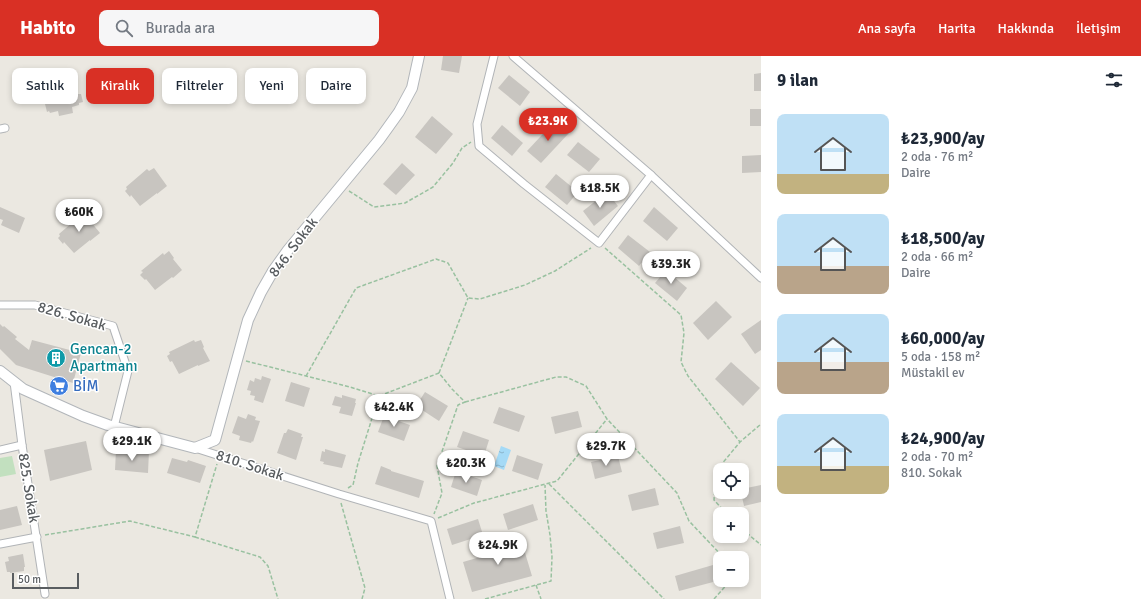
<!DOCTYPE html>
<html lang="tr">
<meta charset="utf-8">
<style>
:root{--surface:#fff;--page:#f6f6f7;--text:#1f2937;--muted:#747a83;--accent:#d93025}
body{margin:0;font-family:Signika,sans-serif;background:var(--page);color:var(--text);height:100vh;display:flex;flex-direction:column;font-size:15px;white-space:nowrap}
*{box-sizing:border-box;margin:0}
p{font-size:13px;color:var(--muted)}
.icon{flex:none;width:22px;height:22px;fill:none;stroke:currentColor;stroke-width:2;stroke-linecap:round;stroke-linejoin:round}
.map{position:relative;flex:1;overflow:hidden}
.sheet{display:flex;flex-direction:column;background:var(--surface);width:380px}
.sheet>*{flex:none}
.banner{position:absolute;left:12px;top:12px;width:380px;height:36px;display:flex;gap:8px}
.fabs{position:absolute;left:713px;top:407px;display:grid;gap:8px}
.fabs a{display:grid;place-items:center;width:36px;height:36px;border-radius:8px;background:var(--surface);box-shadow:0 2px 6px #0003;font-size:20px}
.scale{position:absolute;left:12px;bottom:10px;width:67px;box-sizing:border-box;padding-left:4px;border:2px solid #595d60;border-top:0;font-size:11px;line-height:14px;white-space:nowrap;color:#595d60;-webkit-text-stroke:3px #fff;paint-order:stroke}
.price{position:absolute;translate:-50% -34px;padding:0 9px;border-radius:14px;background:#fff;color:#222;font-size:13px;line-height:26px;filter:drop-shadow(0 1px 2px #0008)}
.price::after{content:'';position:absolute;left:50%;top:24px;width:12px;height:9px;margin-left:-6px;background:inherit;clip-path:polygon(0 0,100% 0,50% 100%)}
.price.active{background:var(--accent);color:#fff}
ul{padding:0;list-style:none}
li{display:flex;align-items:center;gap:12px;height:100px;padding:0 16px}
li span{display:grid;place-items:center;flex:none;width:112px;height:80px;border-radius:8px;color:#555}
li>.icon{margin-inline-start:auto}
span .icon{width:48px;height:48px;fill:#fffc;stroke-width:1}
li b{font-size:17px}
h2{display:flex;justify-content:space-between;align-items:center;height:48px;padding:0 16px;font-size:17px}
.chip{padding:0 14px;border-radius:8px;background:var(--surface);box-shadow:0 2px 6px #0003;font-size:14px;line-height:36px}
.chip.active{background:var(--accent);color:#fff}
header{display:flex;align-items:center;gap:24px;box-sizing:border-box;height:56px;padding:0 20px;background:var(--accent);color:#fff}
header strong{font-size:19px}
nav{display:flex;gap:22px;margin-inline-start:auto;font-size:14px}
.search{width:280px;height:36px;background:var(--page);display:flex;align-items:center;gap:10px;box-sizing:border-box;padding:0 14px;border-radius:8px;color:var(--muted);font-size:15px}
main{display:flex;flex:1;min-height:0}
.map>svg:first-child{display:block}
</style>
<header>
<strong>Habito</strong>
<div class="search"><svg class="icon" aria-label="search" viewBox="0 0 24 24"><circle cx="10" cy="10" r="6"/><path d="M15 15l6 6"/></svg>Burada ara</div>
<nav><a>Ana sayfa</a><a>Harita</a><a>Hakkında</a><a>İletişim</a></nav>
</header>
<main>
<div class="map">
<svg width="761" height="543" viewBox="0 0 761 543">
<defs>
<pattern id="water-ripples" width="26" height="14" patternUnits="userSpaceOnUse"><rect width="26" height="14" fill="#a5daf6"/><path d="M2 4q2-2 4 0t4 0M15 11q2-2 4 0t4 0" fill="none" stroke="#89b4cb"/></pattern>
</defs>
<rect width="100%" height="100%" fill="#ebe8e1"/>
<path fill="#c2e0bf" d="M 12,400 L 16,418 L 0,421 L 0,402 Z"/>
<path fill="url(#water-ripples)" d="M 501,390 L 511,394 L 504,414 L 494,410 Z"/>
<g fill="#c8c5c0">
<path d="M 443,0 L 462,0 L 459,17 L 441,14 Z"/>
<path d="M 761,17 L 761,35 L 754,35 L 754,18 Z"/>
<path d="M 509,19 L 530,36 L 520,50 L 498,32 Z"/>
<path d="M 77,33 L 78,38 L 81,38 L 83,46 L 79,47 L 79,49 L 72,51 L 73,57 L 59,60 L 58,55 L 50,57 L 49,55 L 47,56 L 43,40 L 55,38 L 55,40 Z"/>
<rect x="750" y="53" width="11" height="17"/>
<path d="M 432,60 L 453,78 L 436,98 L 415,81 Z"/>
<path d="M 555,65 L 569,77 L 541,107 L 527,95 Z"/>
<path d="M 502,69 L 523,87 L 512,100 L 491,82 Z"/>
<path d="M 578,86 L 600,103 L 589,116 L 567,99 Z"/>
<path d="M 761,99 L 761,116 L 742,117 L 742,100 Z"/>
<path d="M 402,107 L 415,119 L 396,139 L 383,128 Z"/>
<path d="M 154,112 L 167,130 L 157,138 L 157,137 L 140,150 L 131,139 L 130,141 L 125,135 L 127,133 L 126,131 L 147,113 L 149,115 Z"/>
<path d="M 556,118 L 578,136 L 567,149 L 545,131 Z"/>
<path d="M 607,136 L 618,150 L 594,170 L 583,155 Z"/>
<path d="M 0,151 L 25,162 L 19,177 L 1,169 L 3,164 L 0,163 Z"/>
<path d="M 654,151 L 678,172 L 667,185 L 643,165 Z"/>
<path d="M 87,159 L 92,165 L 91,166 L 100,177 L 90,185 L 90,184 L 74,197 L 64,186 L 63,188 L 58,182 L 60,180 L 59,178 L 80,160 L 82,162 Z"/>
<path d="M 628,179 L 650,196 L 639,210 L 618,192 Z"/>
<path d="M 169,195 L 174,202 L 173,203 L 182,214 L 173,222 L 172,221 L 155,234 L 146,223 L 145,224 L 140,219 L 143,216 L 141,215 L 163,197 L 164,199 Z"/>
<path d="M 666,214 L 687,232 L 677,245 L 655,227 Z"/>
<path d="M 716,245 L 732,261 L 708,284 L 693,267 Z"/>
<path d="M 761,264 L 761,294 L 755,298 L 741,278 Z"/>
<path d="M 0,268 L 3,271 L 4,270 L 17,281 L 15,283 L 29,294 L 32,284 L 81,297 L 73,327 L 16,309 L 0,293 Z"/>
<path d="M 194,284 L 195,286 L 201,284 L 204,291 L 203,292 L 210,305 L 198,310 L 198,309 L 179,318 L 172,305 L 170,306 L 167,300 L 170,298 L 169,296 Z"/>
<path d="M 731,306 L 760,332 L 743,350 L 715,323 Z"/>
<path d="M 262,320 L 271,323 L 263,347 L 254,344 L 255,340 L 250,339 L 251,335 L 247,334 L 250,324 L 254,326 L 255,322 L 261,324 Z"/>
<path d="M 291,326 L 310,332 L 304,351 L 285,345 Z"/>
<path d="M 425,336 L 448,350 L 439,365 L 416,350 Z"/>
<path d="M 342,339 L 356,343 L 355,347 L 356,347 L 352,360 L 339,357 L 341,351 L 332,349 L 335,340 L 342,342 Z"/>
<path d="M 499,351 L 525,360 L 519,376 L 493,367 Z"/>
<path d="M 578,355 L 582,371 L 555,378 L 551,361 Z"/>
<path d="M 248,358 L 256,361 L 255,364 L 260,365 L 253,386 L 252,385 L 251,387 L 239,384 L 240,380 L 232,377 L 238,360 L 246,363 Z"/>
<path d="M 384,360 L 410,369 L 404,385 L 378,376 Z"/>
<path d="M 288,373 L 302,378 L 301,381 L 303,381 L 296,404 L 277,397 L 284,377 L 286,377 Z"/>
<path d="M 463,375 L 489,384 L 484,400 L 457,391 Z"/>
<path d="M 86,385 L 92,414 L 50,425 L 44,394 Z"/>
<path d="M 325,393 L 346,399 L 342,412 L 323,408 L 324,406 L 320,405 L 322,395 L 325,396 Z"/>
<path d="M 116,394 L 125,395 L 125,397 L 139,397 L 140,395 L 149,395 L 148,417 L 115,414 Z"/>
<path d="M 517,399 L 543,408 L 538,424 L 512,415 Z"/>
<path d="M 618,400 L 622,416 L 595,423 L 591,406 Z"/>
<path d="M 172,402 L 187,406 L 188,404 L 206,410 L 200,427 L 167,417 Z"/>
<path d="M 381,410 L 391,414 L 391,415 L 424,425 L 419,442 L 375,428 Z"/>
<path d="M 456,415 L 482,424 L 477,440 L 451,431 Z"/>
<path d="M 761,429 L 761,446 L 744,450 L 741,436 L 742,436 L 742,433 Z"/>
<path d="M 655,432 L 659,449 L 632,455 L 628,439 Z"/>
<path d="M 533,448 L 538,464 L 508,474 L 503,458 Z"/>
<path d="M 17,450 L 22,469 L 0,474 L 0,454 Z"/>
<path d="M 478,463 L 483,479 L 452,489 L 447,473 Z"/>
<path d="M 680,470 L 684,487 L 657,493 L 653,477 Z"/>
<path d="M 503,479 L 508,494 L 523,490 L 532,520 L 472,536 L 463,506 L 494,497 L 490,483 Z"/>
<path d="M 23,498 L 25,511 L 24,511 L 24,515 L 10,517 L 10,516 L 7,516 L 5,506 L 9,505 L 8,501 Z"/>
<path d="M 713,509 L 717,525 L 679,535 L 675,520 Z"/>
</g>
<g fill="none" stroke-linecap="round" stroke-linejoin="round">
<defs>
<g id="street">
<path d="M 494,0 L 477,68 L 479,90 L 524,128 L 599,187 L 651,119 L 513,0"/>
<path d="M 0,73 L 5,72"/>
<path d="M 651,119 L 761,222"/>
<path d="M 0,249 L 35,249 L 113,270 L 128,315 L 114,371"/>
<path d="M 14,326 L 22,389 L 45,538"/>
<path d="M 195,392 L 339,438 L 431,465 L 450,543"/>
<path d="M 0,394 L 22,389"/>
<path d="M 0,488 L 37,481"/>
</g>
<path id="secondary" d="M 0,315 L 23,333 L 83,360 L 108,369 L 195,392 L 215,384 L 248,264 L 261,236 L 273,215 L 288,194 L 379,84 L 399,56 L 412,32 L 419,0"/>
</defs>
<use href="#street" stroke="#b1b4b7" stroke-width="9"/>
<use href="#secondary" stroke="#b2b6ba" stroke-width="12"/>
<g stroke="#99c1a0" stroke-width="1.5" stroke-dasharray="4 2" stroke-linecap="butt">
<path d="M 349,135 L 374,151 L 405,147 L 433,131 L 453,107 L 462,92 L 471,86"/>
<path d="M 605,192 L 681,259 L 684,277 L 681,306 L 688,320 L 740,386"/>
<path d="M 246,305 L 350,331 L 379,340 L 439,317 L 452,333 L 465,346 L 458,349 L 437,410 L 442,437 L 434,458"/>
<path d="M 439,317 L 468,242"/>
<path d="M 306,320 L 356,232 L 436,203 L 448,207 L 468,242 L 480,243 L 525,229 L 555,215 L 591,192"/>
<path d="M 465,346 L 556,321 L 566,321 L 586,330 L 607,363 L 677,437 L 689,465 L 724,502"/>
<path d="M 549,428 L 664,543"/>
<path d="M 348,432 L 353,429 L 358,407 L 379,340"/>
<path d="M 341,447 L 365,532 L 362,543"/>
<path d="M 727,458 L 714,444 L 716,415 L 740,386 L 761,368"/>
<path d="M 438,462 L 474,447 L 557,425 L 607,363"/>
<path d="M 742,473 L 761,489"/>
<path d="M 45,479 L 130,465 L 195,481 L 217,408"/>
<path d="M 195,481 L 260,501 L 268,510 L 278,543"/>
<path d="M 536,529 L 541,543"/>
<path d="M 485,543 L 551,525 L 552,501 L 550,479 L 546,455 L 545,429"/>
<path d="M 714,543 L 731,524"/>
</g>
<use href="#street" stroke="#fff" stroke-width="7"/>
<use href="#secondary" stroke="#fff" stroke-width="10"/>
</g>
<defs>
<symbol id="building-disc" viewBox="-11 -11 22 22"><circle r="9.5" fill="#0f9aa8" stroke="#fff"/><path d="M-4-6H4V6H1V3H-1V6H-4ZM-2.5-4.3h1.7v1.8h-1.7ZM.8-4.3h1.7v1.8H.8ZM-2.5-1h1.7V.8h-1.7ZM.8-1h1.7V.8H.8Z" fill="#fff"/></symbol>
<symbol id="supermarket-disc" viewBox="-11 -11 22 22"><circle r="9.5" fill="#3f7fe0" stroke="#fff"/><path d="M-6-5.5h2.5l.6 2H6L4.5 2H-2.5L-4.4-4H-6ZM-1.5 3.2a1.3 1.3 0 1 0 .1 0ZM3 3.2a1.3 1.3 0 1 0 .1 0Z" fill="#fff"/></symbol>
</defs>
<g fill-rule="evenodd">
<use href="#building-disc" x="45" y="291" width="22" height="22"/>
<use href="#supermarket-disc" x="48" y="319" width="22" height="22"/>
</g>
<g text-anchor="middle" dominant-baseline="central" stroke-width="3" stroke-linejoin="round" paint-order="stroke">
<g font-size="15" fill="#595d60" stroke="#fff">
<text transform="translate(293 191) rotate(-53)">846. Sokak</text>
<text transform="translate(72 260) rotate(16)">826. Sokak</text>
<text transform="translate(250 409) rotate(18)">810. Sokak</text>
<text transform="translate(29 432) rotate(81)">825. Sokak</text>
</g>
<g font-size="15" fill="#0d838f" stroke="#fff" text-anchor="start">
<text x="70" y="293">Gencan-2<tspan x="70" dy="17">Apartmanı</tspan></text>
</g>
<g font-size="15" fill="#366cbe" stroke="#fff" text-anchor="start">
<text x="73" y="330">BİM</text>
</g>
</g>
</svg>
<div class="fabs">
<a><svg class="icon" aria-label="locate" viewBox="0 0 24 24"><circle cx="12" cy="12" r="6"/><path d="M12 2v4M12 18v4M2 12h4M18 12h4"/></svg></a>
<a>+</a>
<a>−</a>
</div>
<div class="scale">50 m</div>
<b class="price active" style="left:548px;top:86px">₺23.9K</b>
<b class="price" style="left:600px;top:153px">₺18.5K</b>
<b class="price" style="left:79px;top:177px">₺60K</b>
<b class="price" style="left:671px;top:229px">₺39.3K</b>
<b class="price" style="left:394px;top:372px">₺42.4K</b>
<b class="price" style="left:132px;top:406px">₺29.1K</b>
<b class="price" style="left:606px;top:411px">₺29.7K</b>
<b class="price" style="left:466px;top:428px">₺20.3K</b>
<b class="price" style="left:498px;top:510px">₺24.9K</b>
<div class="banner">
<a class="chip">Satılık</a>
<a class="chip active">Kiralık</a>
<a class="chip">Filtreler</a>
<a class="chip">Yeni</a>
<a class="chip">Daire</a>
</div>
</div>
<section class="sheet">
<h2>9 ilan<svg class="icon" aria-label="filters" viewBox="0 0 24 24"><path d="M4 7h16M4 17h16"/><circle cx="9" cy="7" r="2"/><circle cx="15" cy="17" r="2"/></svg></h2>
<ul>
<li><span style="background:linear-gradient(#bfe0f5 75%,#c2b280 0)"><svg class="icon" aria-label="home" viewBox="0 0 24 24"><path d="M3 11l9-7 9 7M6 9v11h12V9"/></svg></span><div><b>₺23,900/ay</b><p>2 oda · 76 m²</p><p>Daire</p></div></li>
<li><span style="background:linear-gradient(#bfe0f5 65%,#b9a48a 0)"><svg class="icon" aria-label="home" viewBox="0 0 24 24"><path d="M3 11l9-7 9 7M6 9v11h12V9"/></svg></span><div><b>₺18,500/ay</b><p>2 oda · 66 m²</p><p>Daire</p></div></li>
<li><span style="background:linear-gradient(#bfe0f5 60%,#b9a48a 0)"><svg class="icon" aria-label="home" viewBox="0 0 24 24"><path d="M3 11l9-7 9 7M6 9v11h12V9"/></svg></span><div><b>₺60,000/ay</b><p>5 oda · 158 m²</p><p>Müstakil ev</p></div></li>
<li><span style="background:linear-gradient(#bfe0f5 65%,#c2b280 0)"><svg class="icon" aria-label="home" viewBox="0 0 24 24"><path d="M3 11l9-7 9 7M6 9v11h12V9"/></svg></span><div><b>₺24,900/ay</b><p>2 oda · 70 m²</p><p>810. Sokak</p></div></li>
</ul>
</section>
</main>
